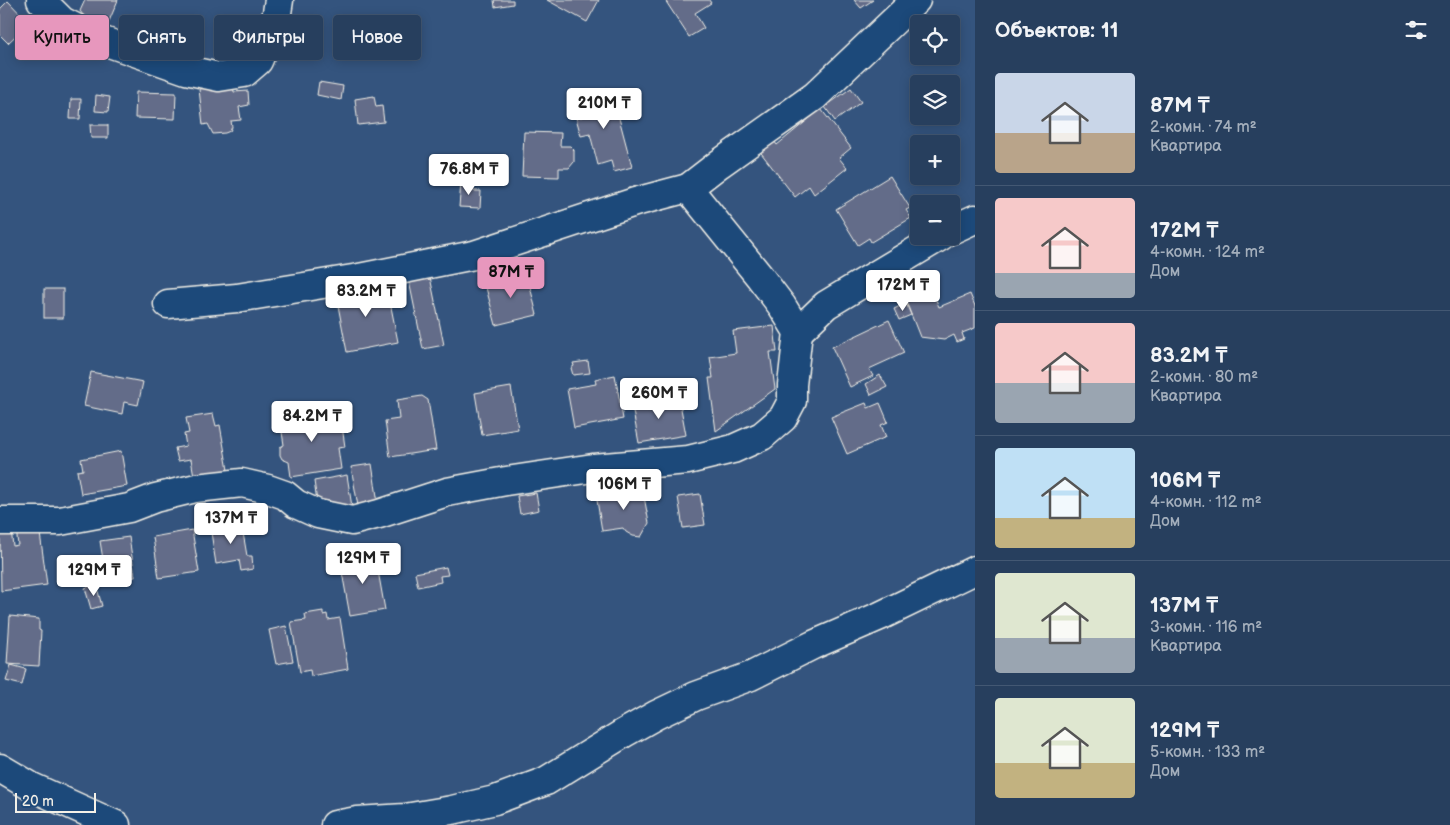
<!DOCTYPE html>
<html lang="ru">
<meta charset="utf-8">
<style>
:root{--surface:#273f5e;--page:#334a67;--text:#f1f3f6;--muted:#a4afbc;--line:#435873;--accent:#e797bd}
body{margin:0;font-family:"Balsamiq Sans",sans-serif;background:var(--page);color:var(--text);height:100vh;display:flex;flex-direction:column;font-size:19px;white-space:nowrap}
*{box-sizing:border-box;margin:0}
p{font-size:16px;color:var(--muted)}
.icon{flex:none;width:28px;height:28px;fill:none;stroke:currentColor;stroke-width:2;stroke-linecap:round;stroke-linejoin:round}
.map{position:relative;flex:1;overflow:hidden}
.panel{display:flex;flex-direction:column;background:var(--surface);width:475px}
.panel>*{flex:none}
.guide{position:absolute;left:15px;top:15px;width:475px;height:45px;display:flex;gap:10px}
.tools{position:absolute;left:910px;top:15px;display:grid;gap:10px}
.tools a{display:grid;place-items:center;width:50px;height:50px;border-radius:5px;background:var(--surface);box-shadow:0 2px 12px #0003,0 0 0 1px var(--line);font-size:25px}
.scale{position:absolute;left:15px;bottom:12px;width:81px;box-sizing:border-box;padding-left:5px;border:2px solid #f4f1e8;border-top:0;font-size:14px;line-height:18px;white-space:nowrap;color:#f4f1e8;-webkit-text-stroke:4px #1f4a7a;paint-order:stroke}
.price{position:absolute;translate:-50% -42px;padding:0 11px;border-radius:5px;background:#fff;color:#222;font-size:16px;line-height:32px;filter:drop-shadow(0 1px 2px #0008)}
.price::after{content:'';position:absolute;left:50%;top:30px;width:15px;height:11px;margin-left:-8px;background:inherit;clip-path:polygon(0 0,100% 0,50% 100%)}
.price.selected{background:var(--accent);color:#111}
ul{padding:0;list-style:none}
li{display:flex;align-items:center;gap:15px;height:125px;padding:0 20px}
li+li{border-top:1px solid var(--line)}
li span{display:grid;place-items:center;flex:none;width:140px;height:100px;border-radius:5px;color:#555}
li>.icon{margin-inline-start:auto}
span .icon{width:60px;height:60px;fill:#fffc;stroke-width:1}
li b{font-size:21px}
h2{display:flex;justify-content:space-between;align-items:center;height:60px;padding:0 20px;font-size:21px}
.chip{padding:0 18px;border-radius:5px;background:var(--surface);box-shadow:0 2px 12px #0003,0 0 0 1px var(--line);font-size:18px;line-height:45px}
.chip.selected{background:var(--accent);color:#111}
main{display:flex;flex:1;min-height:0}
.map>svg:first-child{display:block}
</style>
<main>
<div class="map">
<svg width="975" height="825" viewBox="0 0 975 825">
<rect width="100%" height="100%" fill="#34547e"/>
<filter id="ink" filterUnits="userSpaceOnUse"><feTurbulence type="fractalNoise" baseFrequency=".02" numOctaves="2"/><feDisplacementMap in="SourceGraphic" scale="10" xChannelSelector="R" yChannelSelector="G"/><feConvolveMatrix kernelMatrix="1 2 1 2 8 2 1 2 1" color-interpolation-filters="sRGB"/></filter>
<g filter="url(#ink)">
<g fill="#646c89" stroke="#f4f1e8">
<path d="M 85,0 L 118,0 L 107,26 L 83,15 L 80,11 Z"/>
<path d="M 494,0 L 513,0 L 513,4 L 495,7 Z"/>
<path d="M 547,0 L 599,0 L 587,22 Z"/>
<path d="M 665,0 L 709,0 L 711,3 L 695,13 L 704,28 L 689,37 Z"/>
<path d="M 854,0 L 873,0 L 861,8 Z"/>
<path d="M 8,1 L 29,23 L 8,43 L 0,35 L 0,9 Z"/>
<path d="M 319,82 L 343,86 L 341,100 L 317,95 Z"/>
<path d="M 233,85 L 234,92 L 248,91 L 249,105 L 239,107 L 241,120 L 231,121 L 232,127 L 230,131 L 225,133 L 213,134 L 208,124 L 203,125 L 199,89 Z"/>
<path d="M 851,88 L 861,102 L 835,121 L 825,107 Z"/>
<path d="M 605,90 L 609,105 L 615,103 L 632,167 L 614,172 L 611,161 L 598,165 L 590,134 L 581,136 L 576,118 L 582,117 L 577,97 Z"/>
<path d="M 136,92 L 176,93 L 175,119 L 135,118 Z"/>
<path d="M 96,95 L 110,97 L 108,112 L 95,111 Z"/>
<path d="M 374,96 L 376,107 L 382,106 L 384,122 L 358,125 L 355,99 Z"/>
<path d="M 71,99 L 81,99 L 80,119 L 70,119 Z"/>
<path d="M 821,109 L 851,148 L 839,158 L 847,168 L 814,194 L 809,186 L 795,197 L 758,149 L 772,138 L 777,145 Z"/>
<path d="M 90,125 L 108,125 L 108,138 L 91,138 Z"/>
<path d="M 524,132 L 561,133 L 560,146 L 570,146 L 574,150 L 574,162 L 569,168 L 559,168 L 559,177 L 522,176 Z"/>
<path d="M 890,176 L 910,208 L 906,210 L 911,218 L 871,242 L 869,238 L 858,245 L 836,209 Z"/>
<path d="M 461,182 L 473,183 L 473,191 L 481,191 L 480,208 L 459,207 Z"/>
<path d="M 429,272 L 444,345 L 423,349 L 408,276 Z"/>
<path d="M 527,274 L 537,315 L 496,325 L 485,284 Z"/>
<path d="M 364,284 L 366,296 L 388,292 L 398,342 L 347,352 L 335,290 Z"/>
<path d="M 931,288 L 939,307 L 970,294 L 975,306 L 975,328 L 962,333 L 964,339 L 957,342 L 954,335 L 944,340 L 920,337 L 905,299 Z"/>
<rect x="44" y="289" width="19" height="29"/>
<path d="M 906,303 L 911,315 L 899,320 L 894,309 Z"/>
<path d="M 889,320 L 904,353 L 869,369 L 873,376 L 850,387 L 832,347 Z"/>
<path d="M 774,326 L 777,352 L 770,352 L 775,389 L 716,431 L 709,378 L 713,378 L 710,357 L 736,353 L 733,331 Z"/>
<path d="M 588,361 L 590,373 L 573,375 L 571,368 L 574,366 L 573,363 Z"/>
<path d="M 91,372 L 143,382 L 138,405 L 124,402 L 122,414 L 84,406 Z"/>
<path d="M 615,375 L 623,419 L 574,428 L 567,389 L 596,384 L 595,379 Z"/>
<path d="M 880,375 L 887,387 L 871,395 L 866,384 Z"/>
<path d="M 511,387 L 518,429 L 482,435 L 475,393 Z"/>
<path d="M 422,396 L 428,400 L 436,450 L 390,457 L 385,421 L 399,419 L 397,400 Z"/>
<path d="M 679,398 L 686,435 L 639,443 L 632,406 Z"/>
<path d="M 866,403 L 868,408 L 880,403 L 888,422 L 881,425 L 886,437 L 847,454 L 831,417 Z"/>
<path d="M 335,410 L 336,420 L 341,419 L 345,447 L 338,448 L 341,469 L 291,477 L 289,462 L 282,459 L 280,455 L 280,447 L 284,445 L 280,419 Z"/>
<path d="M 213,414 L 216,426 L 220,425 L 228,470 L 194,476 L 191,459 L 178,461 L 175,448 L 186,446 L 184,434 L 189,433 L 186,418 Z"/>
<path d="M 121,451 L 127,486 L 81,494 L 77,471 L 83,470 L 81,459 Z"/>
<path d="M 372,464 L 378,503 L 358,506 L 351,467 Z"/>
<path d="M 347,475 L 352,507 L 317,502 L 314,481 Z"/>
<path d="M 642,486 L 649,523 L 641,537 L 633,536 L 626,532 L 623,528 L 602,531 L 596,494 Z"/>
<path d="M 536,493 L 539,510 L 520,514 L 517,496 Z"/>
<path d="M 700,494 L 705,525 L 683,528 L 678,497 Z"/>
<path d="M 241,521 L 247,556 L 252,556 L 253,569 L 241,571 L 239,560 L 216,564 L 210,526 Z"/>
<path d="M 39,526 L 47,585 L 1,591 L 0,531 L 11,530 L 13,546 L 18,545 L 16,529 Z"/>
<path d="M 192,530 L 199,572 L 159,578 L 153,537 Z"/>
<path d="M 129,537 L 135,577 L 102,582 L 101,573 L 105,572 L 100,541 Z"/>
<path d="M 375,554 L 385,610 L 350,616 L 340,561 Z"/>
<path d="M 446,567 L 448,575 L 440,576 L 441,582 L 418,587 L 415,573 Z"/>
<path d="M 96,584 L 102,606 L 91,609 L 85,588 Z"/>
<path d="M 323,611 L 323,615 L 327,614 L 328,620 L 340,618 L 348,669 L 311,676 L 310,670 L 300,672 L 291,622 L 306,620 L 305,614 Z"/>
<path d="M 10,616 L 39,619 L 39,630 L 41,631 L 39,666 L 7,664 Z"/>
<path d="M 286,626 L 293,661 L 276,664 L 269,630 Z"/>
<path d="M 11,665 L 26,669 L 22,685 L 6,681 Z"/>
</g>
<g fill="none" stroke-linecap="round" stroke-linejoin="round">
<defs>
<g id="minor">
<path d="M 41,0 L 62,21 L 95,38 L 186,70 L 219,77 L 244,73 L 258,61 L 276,19 L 279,0"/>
<path d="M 951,230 L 975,219"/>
<path d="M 168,304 L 237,298 L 359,278 L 474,255 L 635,202 L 688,188"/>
<path d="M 798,332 L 826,305 L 941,236"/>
<path d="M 0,521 L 60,521 L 129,508 L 155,498 L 196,488 L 242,483 L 268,489 L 285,495 L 296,504 L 318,514 L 352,521 L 379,514 L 447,492 L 506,481 L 593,468 L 688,460 L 733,449 L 762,436 L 783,418 L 792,401 L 792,385 L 798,332 L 782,306 L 760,277 L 688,188 L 719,164 L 815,96 L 916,0"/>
<path d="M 0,768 L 32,787 L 116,825"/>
<path d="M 335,825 L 357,821 L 405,818 L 452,810 L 495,800 L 546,781 L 624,733 L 656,715 L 696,696 L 751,676 L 813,645 L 880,616 L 975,570"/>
</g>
</defs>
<use href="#minor" stroke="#f4f1e8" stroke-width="31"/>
<use href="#minor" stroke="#1f4a7a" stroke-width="28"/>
</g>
</g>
</svg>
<div class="tools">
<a><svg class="icon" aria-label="locate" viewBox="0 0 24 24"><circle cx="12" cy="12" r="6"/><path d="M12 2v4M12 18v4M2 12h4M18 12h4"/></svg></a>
<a><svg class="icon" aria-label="layers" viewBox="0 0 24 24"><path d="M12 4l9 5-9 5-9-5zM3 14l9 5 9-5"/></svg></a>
<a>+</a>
<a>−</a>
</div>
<div class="scale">20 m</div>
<b class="price" style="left:604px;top:130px">210M ₸</b>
<b class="price" style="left:469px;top:196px">76.8M ₸</b>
<b class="price selected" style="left:511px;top:299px">87M ₸</b>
<b class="price" style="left:903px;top:312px">172M ₸</b>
<b class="price" style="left:366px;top:318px">83.2M ₸</b>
<b class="price" style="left:659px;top:420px">260M ₸</b>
<b class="price" style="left:312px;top:443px">84.2M ₸</b>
<b class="price" style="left:624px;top:511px">106M ₸</b>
<b class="price" style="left:231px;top:545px">137M ₸</b>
<b class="price" style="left:363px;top:585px">129M ₸</b>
<b class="price" style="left:94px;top:597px">129M ₸</b>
<div class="guide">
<a class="chip selected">Купить</a>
<a class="chip">Снять</a>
<a class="chip">Фильтры</a>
<a class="chip">Новое</a>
</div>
</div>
<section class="panel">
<h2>Объектов: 11<svg class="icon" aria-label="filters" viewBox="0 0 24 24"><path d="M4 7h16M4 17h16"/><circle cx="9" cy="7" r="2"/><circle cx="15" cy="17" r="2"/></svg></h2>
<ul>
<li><span style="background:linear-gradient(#c9d6e8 60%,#b9a48a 0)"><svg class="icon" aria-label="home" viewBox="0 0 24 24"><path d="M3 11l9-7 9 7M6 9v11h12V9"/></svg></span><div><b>87M ₸</b><p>2-комн. · 74 m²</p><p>Квартира</p></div></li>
<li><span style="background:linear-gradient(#f6c9c9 75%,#9aa5b1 0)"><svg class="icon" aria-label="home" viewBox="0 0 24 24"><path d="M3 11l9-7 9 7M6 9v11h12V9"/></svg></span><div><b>172M ₸</b><p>4-комн. · 124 m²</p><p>Дом</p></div></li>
<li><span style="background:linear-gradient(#f6c9c9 60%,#9aa5b1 0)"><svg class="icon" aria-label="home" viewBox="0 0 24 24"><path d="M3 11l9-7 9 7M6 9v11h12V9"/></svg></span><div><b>83.2M ₸</b><p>2-комн. · 80 m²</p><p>Квартира</p></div></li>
<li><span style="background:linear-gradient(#bfe0f5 70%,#c2b280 0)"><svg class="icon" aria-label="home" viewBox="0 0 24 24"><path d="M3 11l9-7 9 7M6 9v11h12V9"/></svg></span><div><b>106M ₸</b><p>4-комн. · 112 m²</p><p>Дом</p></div></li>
<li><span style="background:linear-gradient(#dfe7d0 65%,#9aa5b1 0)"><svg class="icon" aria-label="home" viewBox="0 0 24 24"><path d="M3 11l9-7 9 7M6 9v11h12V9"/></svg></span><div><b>137M ₸</b><p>3-комн. · 116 m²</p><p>Квартира</p></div></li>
<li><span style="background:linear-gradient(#dfe7d0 65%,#c2b280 0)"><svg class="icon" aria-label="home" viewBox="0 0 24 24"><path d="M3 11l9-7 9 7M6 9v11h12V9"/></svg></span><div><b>129M ₸</b><p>5-комн. · 133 m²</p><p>Дом</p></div></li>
</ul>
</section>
</main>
